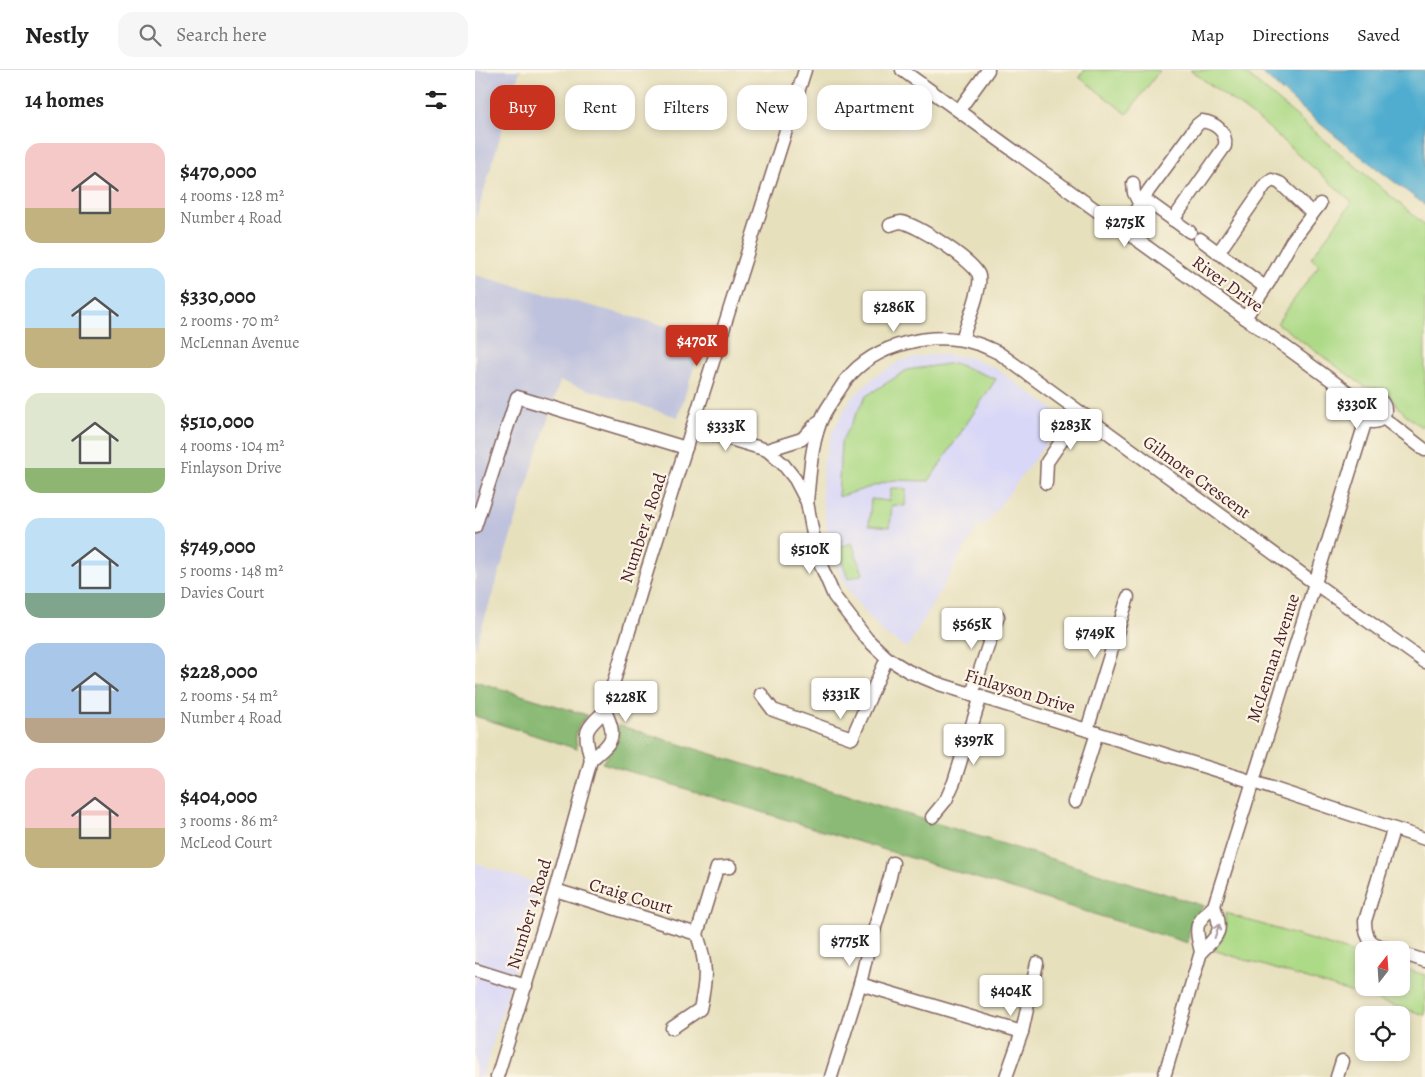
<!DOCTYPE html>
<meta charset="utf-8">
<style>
:root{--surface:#fff;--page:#f6f6f6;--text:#222;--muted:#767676;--line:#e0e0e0;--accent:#c8321e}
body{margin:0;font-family:Alegreya,serif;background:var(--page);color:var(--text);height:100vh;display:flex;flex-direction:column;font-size:19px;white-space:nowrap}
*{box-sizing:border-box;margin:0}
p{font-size:16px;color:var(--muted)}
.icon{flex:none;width:28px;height:28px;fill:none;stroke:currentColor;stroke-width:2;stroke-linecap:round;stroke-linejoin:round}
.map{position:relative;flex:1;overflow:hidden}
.panel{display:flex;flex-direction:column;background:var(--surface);width:475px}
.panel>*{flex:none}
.top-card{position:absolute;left:15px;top:15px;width:475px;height:45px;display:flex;gap:10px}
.needle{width:32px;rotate:17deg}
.fabs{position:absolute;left:880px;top:871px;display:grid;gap:10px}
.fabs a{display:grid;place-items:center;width:55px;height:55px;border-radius:10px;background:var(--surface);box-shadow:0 2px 8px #0003;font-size:25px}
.price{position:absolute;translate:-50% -42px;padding:0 11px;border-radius:5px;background:#fff;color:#222;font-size:16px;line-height:32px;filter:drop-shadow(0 1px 2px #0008)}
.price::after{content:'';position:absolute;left:50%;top:30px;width:15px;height:11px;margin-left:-8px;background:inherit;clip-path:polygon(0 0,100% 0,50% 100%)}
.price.selected{background:var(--accent);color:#fff}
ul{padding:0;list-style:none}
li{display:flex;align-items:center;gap:15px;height:125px;padding:0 25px}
li span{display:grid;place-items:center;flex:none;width:140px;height:100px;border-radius:15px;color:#555}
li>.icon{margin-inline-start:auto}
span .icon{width:60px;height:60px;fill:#fffc;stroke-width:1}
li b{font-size:21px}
h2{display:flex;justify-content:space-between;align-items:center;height:60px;padding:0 25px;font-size:21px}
.pill{padding:0 18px;border-radius:15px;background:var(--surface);box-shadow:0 2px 8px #0003;font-size:18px;line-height:45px}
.pill.selected{background:var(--accent);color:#fff}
header{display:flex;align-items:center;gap:30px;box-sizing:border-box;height:70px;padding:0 25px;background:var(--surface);border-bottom:1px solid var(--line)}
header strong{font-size:24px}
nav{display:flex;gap:28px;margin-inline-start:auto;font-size:18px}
.search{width:350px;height:45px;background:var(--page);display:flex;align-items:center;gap:12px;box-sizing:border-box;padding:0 18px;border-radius:15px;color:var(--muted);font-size:19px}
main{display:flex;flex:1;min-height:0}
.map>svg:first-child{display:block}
</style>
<header>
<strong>Nestly</strong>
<div class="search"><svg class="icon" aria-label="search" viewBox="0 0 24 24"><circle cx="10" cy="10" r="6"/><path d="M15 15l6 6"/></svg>Search here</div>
<nav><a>Map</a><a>Directions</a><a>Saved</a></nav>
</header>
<main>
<section class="panel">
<h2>14 homes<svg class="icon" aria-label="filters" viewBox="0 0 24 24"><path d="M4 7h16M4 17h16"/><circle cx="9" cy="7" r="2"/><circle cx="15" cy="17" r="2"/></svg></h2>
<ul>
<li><span style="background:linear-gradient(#f6c9c9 65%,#c2b280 0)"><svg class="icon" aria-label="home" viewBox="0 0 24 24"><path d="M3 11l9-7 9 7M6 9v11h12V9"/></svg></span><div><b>$470,000</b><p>4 rooms · 128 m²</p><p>Number 4 Road</p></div></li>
<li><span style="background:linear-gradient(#bfe0f5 60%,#c2b280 0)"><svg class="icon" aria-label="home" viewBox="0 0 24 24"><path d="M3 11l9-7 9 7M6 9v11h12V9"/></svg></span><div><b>$330,000</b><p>2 rooms · 70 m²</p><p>McLennan Avenue</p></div></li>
<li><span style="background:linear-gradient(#dfe7d0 75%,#8fb573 0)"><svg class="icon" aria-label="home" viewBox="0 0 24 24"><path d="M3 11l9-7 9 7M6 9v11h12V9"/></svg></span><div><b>$510,000</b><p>4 rooms · 104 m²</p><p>Finlayson Drive</p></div></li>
<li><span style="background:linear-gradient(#bfe0f5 75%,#7fa58c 0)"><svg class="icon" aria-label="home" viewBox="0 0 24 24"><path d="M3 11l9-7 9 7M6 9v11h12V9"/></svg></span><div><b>$749,000</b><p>5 rooms · 148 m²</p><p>Davies Court</p></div></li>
<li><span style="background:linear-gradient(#a9c7e8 75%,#b9a48a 0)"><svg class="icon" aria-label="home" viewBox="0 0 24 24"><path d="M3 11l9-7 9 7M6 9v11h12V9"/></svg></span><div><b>$228,000</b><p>2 rooms · 54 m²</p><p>Number 4 Road</p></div></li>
<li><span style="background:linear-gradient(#f6c9c9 60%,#c2b280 0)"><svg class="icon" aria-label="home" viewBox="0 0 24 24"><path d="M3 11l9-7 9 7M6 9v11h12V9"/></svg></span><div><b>$404,000</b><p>3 rooms · 86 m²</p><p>McLeod Court</p></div></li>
</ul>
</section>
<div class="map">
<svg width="950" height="1007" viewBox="0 0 950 1007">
<rect width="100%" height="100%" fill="#fcf5e5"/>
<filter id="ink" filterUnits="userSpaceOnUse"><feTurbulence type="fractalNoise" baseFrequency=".02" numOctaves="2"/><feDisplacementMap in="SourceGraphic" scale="10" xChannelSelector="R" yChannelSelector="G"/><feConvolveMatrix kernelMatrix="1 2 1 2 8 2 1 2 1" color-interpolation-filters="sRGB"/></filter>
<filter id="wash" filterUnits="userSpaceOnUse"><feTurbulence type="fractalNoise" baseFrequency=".0096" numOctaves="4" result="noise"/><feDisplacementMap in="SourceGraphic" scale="20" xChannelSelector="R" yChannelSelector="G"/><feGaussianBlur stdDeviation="1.12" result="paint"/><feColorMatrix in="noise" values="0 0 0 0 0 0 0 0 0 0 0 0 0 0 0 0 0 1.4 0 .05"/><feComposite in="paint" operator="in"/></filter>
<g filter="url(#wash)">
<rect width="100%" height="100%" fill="#e7e0bd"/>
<g fill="#d8d7f8">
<path d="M 460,284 L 493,287 L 520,298 L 579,340 L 584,356 L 508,458 L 503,456 L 432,578 L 409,564 L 379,528 L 367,509 L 354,472 L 347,426 L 348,394 L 358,360 L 375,330 L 399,307 L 427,290 Z"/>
<path d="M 0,793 L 64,814 L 8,1007 L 0,1007 Z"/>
</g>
<g fill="#bfc2dd">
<path d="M 0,0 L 45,0 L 0,151 Z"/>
<path d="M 0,205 L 229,266 L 203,347 L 85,311 L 0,579 Z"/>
</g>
<g fill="#adda87" stroke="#7c7c59">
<path d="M 609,0 L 685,0 L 652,44 L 604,7 Z"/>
<path d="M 715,0 L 767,0 L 950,155 L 950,351 L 946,357 C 940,352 933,347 927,341 C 912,325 916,317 890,317 L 802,253 L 844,195 L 836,188 L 877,132 L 787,52 Z"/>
<path d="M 479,293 L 521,309 L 454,411 L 418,410 L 363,427 L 366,372 L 391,326 L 432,300 Z"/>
<path d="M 416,418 L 431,419 L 430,436 L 417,435 L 415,457 L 394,455 L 396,429 L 414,431 Z"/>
<path d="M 377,473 L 388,504 L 373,509 L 362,478 Z"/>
<path d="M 750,843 L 889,886 L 889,918 L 926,918 L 926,898 L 950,905 L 950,945 L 738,880 C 750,870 751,858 750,843 Z"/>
</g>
<g fill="#8aba74" stroke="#6a6c50">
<path d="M 0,611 L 112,645 C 101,659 99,661 102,679 L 0,646 Z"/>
<path d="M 143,655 L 729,836 C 715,849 714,856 713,873 L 127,693 L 143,672 Z"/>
</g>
<path fill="#51adcf" stroke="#4e667d" d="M 784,0 L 950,0 L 950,135 C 893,92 836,49 784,0 Z"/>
</g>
<g filter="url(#ink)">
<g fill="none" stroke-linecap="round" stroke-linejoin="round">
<defs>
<g id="minor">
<path d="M 427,0 L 888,333"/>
<path d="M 484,40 L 513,0"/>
<path d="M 658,113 L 659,123 L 665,135"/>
<path d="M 668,131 L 675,133 L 715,162"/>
<path d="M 415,155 C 418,154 423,152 426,152 C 441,154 501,192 504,206 C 507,219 491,256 487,269"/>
<path d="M 648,160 L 674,120 L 722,55 L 727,51 C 741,53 752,62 750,76 L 698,150"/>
<path d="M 725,169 L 790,217"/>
<path d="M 743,183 L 790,115 L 797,110 L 805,113 L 837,143"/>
<path d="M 770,248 L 794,212 L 817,171 L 845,134"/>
<circle cx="898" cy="340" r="12"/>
<path d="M 907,347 L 950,380"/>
<path d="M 218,358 L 292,380 L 308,394 L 320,409 L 332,432 L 342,486 L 359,526 L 392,569 L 412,588 L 433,601 L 464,614 L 766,708 L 950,769"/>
<path d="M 292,380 L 327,369 L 343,352"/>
<path d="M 571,413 L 572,392 L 605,344"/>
<path d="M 332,432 C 335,403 336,372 348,346 C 351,339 356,333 360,326 C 364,321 367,315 371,310 C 400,273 459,260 503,274 C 510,276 517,280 524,283 L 831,507 L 950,592"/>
<path d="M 0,457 L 42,327 L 211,378"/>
<path d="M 286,624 L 298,640 L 377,668 L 412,588"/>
<path d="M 497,624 L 523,546"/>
<path d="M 612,660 L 653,527"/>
<path d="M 116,690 C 137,672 143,668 130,641"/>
<path d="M 600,732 L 622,663"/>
<path d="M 457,747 L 471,730 L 479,712 L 506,626"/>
<path d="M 80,820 L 222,864 C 232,895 232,908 225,939 L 197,958"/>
<path d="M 222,864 L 242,798 L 255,797"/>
<path d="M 916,880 C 898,874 890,872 890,851 L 918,760"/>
<path d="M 726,882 C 745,864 748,861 739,836"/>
<path d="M 926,883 L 950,891"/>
<path d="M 0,900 L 51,916"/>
<path d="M 385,914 L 547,962"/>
<path d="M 22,1007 L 80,820 L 116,690 C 109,661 108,661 130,641 L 172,501 L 330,0"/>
<path d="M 356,1007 L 385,914 L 392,884 L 415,807 L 418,793"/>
<path d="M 531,1007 L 547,962 L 562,893"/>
<path d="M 689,1007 L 726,882 C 720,856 719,854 739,836 L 891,350"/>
<path d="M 862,1007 L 867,991"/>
</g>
</defs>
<use href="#minor" stroke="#81635e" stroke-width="15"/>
<use href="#minor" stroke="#fff" stroke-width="12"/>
</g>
<defs><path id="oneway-shaft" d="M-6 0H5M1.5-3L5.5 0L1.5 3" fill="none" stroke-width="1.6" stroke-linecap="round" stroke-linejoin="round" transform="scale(1.25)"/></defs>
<use stroke="#ae9aa0" href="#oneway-shaft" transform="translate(742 861) rotate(-71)"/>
</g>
<g text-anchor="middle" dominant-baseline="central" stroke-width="4.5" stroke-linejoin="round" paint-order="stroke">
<g font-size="18" fill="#4a1f2b" stroke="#fcf5e5">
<text transform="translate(753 214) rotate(36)">River Drive</text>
<text transform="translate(722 407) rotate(36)">Gilmore Crescent</text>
<text transform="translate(168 458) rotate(-72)">Number 4 Road</text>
<text transform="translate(798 588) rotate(-72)">McLennan Avenue</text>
<text transform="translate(545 621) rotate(17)">Finlayson Drive</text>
<text transform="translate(156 826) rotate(17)">Craig Court</text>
<text transform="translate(54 844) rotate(-73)">Number 4 Road</text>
</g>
</g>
</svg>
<div class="fabs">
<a><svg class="needle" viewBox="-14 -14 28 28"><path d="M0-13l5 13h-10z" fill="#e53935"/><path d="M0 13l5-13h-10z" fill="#767676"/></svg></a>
<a><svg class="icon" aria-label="locate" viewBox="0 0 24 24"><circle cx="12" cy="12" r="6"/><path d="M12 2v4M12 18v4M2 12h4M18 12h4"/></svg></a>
</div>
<b class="price" style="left:650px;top:178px">$275K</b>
<b class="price" style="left:419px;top:263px">$286K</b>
<b class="price selected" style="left:222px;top:297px">$470K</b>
<b class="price" style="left:882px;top:360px">$330K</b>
<b class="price" style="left:596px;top:381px">$283K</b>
<b class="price" style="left:251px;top:382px">$333K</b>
<b class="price" style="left:335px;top:505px">$510K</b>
<b class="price" style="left:497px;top:580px">$565K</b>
<b class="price" style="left:620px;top:589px">$749K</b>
<b class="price" style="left:366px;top:650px">$331K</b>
<b class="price" style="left:151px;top:653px">$228K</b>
<b class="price" style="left:499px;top:696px">$397K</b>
<b class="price" style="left:375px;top:897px">$775K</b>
<b class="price" style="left:536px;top:947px">$404K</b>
<div class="top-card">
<a class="pill selected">Buy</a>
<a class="pill">Rent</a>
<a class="pill">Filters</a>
<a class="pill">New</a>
<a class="pill">Apartment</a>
</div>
</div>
</main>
